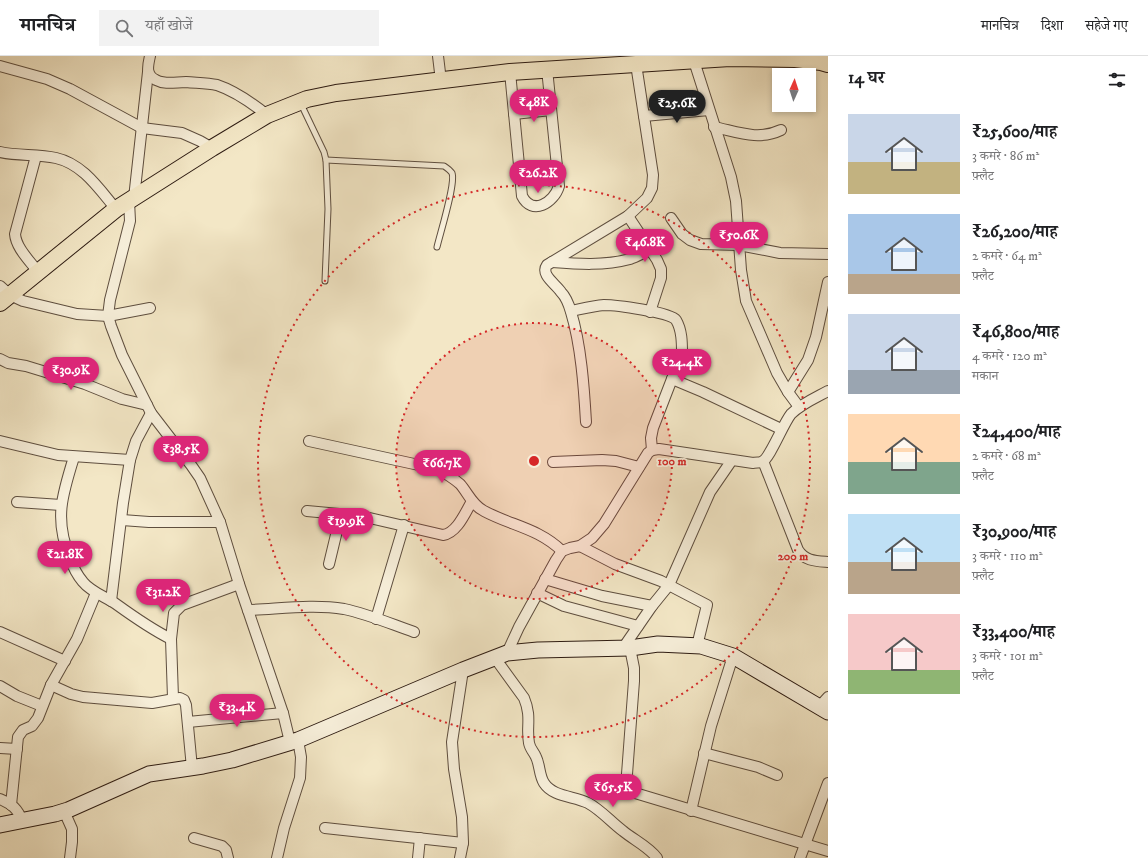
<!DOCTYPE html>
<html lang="hi">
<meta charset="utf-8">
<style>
:root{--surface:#fff;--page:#f2f2f2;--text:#202124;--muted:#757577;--line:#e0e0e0;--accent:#db2777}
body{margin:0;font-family:"IM FELL DW Pica","Noto Serif Devanagari",serif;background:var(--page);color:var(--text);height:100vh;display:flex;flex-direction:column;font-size:15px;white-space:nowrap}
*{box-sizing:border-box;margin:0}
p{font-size:13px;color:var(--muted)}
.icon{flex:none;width:22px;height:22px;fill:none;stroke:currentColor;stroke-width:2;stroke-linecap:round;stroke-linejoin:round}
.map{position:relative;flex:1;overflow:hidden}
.side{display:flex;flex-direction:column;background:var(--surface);width:320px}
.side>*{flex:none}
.needle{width:26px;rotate:3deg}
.controls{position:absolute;left:772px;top:12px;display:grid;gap:8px}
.controls a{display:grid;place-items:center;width:44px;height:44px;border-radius:0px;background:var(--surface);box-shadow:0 2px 6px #0003;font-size:20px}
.price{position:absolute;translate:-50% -34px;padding:0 9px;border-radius:14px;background:var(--accent);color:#fff;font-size:13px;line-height:26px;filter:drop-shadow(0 1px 2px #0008)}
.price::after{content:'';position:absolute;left:50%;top:24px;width:12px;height:9px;margin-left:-6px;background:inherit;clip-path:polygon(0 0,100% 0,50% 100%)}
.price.on{background:#222;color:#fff}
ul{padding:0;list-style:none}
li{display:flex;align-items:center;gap:12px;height:100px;padding:0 20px}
li span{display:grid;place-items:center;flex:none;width:112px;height:80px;border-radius:0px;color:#555}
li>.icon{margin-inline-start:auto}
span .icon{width:48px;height:48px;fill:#fffc;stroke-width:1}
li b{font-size:17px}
h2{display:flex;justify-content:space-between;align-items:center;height:48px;padding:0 20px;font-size:17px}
header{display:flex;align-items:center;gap:24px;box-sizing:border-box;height:56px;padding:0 20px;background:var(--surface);border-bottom:1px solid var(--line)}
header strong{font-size:19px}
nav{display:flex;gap:22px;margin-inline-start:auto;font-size:14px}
.search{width:280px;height:36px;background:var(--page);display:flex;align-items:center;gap:10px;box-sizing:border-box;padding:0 14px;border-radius:0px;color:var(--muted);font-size:15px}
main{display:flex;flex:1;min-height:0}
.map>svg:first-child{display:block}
</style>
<header>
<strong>मानचित्र</strong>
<div class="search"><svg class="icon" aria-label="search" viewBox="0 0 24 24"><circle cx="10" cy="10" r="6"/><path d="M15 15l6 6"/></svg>यहाँ खोजें</div>
<nav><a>मानचित्र</a><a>दिशा</a><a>सहेजे गए</a></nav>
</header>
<main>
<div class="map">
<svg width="828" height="802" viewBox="0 0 828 802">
<rect width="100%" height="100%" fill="#f3e7c6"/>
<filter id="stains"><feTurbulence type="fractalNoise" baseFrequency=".005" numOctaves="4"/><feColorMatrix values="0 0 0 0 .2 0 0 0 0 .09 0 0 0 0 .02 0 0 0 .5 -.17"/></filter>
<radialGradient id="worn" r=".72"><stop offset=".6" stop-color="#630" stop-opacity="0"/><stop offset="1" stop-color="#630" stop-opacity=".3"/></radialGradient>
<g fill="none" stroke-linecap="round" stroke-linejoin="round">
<defs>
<g id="lane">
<path d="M 301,48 L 324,96 L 326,104 L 328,153 L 325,225"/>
<path d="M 326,104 L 444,110 C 447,112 450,114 452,117 C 456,127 440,178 437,191"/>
</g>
<g id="street">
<path d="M 150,0 C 148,9 145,19 156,24 C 165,29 176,26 186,26 C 196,27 207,27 217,29 C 235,35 252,47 267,59"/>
<path d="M 438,0 L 441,25"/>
<path d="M 694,0 L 694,5 L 731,121 L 736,145 L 741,214 L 746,245 L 777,317 L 788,336 L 799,351"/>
<path d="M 0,10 L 47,23 L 70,33 L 142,72 L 182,77 L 200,85 L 212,92"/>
<path d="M 510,16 L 522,140 C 532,160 554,147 559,130 L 547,13"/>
<path d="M 514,58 L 551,54"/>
<path d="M 644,60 L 709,54"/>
<path d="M 714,71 C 738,76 758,85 781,74"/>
<path d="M 0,96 C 18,100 37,98 56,102 C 83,108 99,133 116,153"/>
<path d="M 36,100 L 15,178 C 16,192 30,205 38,216"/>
<path d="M 134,142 L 148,16"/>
<path d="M 129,145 L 130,165 L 110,244 L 108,260 L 111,270 L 122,299 L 151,357 L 191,409 L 200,422 L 220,466 L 239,528 L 283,657 L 290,686"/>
<path d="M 628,160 L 657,204 L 661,213 L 661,222 L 650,256"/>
<path d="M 671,162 L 682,178 L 690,184 L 701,188 L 739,189 L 780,197 L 828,198"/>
<path d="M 552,206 C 578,208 604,210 630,203 C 636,201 643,197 650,194"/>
<path d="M 0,230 L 10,239 L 23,245 L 77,258 L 108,260 L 150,252"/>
<path d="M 571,255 C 581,253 593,250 604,249 C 615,249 670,256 676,264 C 682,274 682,287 682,297 L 653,372 L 651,382 L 652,394"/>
<path d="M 0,303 L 8,307 L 26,310 L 85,328 L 122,343 L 147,349"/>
<path d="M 672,323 L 703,336 L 781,373"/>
<path d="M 788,336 L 808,304 L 816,281 L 828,226"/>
<path d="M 586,366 C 584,331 581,289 571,256 C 569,249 566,241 561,236 C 556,228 540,219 547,209 L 628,160 L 647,142 L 652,132 L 653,119 L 636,8"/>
<path d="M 0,385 L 58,399 L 130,404"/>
<path d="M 309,385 L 437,413 C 445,417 453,422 460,428 C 468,437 472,449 484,455 C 512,470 538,472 562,495"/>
<path d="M 74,401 C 62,439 54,464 70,502 C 73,511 77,519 83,526 C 91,536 106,541 116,548 C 134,561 151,573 171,583"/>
<path d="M 763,405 L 798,494 C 805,505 815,505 828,506"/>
<path d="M 553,406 L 602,404 L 616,405 L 639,411"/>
<path d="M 17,446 L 61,449"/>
<path d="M 307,455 L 361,460 L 443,479 C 457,477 465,457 472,445"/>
<path d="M 122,464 L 149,466 L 220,466"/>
<path d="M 580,490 L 615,508 L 661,525 L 707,549 L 697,590"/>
<path d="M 329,508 L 341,458"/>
<path d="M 545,523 L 602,540 L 652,550"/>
<path d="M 537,537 L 564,550 L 638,570"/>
<path d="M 111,545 L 123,447 L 130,404 L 136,385 L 151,357"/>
<path d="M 248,554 C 279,553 313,548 344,553 C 368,558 391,568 414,576"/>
<path d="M 376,563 L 404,469"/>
<path d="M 0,576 L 65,605"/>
<path d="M 623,592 L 652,550 L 669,529 L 710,436 L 732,404"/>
<path d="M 630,592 L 634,612 L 634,625 L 627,718 L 628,731 L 635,737 L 828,795"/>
<path d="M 507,597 L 519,571 L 556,504 L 562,495 L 570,492 L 580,490 L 592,482 L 604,468 L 648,397 L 652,394 L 659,393 L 753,407 C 756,406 759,407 762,406 C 770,402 783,368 791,358 C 801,348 815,342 828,335"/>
<path d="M 495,602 L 524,642 C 532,661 526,671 529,687 C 530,693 534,696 536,701 C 540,709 539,719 544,727 C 553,741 574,740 588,747 C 601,754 611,766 623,775 C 634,784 649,791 657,802"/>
<path d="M 51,629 L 71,638 L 83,641 L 152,647 L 180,642 L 184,644 L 186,649 L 192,712"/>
<path d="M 0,630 L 17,640 L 42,650"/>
<path d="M 173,642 L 171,583 L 174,557 L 182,549 L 239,528"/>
<path d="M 819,651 L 828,641"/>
<path d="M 188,666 L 283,657"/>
<path d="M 0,692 L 17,693"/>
<path d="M 704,697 L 758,711 L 777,719"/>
<path d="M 0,743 C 12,748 18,753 22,765"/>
<path d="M 11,749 L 18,681 L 23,674 L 32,670 L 38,662 L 51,629 L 77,583 L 96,537"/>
<path d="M 64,755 L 72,773 L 72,786 L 70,802"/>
<path d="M 691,755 L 711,670 L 733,600"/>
<path d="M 325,772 L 463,787"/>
<path d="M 194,782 L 222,790 L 226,794 L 228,802"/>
<path d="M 277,802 L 284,772 L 300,722 L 301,701 L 298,684"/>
<path d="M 418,802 L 420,782"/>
<path d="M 460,802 L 463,787 L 462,761 L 454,713 L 452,686 L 463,614"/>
<path d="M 800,802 L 828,727"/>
</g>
<path id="secondary" d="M 0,769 L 55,758 L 68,754 L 149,718 L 203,710 L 232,704 L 298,684 L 463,614 L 507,597 L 538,594 L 630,592 L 658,588 L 701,590 L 733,600 L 828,656"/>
<path id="primary" d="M 0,247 L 116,153 L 212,92 L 267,59 L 307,43 L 336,37 L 510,16 L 730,2 L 795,3 L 821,6 L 828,8"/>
</defs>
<use href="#lane" stroke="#5e4e3f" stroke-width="7"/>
<use href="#street" stroke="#5e4e3f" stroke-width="12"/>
<use href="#secondary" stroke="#2d1b12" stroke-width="17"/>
<use href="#primary" stroke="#2d1b12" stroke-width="18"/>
<use href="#lane" stroke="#f7efda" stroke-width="5"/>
<use href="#street" stroke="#f7efda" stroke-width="10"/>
<use href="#secondary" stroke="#f7efda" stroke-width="15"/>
<use href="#primary" stroke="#f3e7c6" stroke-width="16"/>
</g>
<circle cx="534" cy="405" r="138" fill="#d62828" fill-opacity=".12"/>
<g fill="none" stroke="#d62828" stroke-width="2" stroke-dasharray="2 4">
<circle cx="534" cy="405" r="138"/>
<circle cx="534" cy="405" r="276"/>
</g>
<circle cx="534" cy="405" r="6" fill="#d62828" stroke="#f7efda" stroke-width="2"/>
<g font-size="12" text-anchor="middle" font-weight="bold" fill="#d62828" stroke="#f7efda" stroke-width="3.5" stroke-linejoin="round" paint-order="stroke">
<text x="672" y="409">100 m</text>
<text x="793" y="504">200 m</text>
</g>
<rect width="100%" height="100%" filter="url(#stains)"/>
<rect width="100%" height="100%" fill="url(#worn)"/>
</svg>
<div class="controls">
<a><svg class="needle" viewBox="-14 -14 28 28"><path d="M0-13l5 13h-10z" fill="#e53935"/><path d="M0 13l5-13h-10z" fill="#757577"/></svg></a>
</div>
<b class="price" style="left:534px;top:67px">₹48K</b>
<b class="price on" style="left:677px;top:68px">₹25.6K</b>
<b class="price" style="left:538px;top:138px">₹26.2K</b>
<b class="price" style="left:739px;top:200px">₹50.6K</b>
<b class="price" style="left:645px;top:207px">₹46.8K</b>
<b class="price" style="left:682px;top:327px">₹24.4K</b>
<b class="price" style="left:71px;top:335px">₹30.9K</b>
<b class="price" style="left:181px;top:414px">₹38.5K</b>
<b class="price" style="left:442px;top:428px">₹66.7K</b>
<b class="price" style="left:346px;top:486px">₹19.9K</b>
<b class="price" style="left:65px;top:519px">₹21.8K</b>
<b class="price" style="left:163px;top:557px">₹31.2K</b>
<b class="price" style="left:237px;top:672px">₹33.4K</b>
<b class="price" style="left:613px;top:752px">₹65.5K</b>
</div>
<section class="side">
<h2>14 घर<svg class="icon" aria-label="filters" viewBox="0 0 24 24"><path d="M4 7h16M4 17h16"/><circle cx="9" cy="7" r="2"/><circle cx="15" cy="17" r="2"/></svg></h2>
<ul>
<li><span style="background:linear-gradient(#c9d6e8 60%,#c2b280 0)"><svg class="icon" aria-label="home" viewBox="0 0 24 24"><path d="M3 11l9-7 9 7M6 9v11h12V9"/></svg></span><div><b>₹25,600/माह</b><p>3 कमरे · 86 m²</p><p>फ़्लैट</p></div></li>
<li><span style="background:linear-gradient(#a9c7e8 75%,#b9a48a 0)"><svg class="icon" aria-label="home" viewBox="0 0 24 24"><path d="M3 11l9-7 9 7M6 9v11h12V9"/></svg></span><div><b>₹26,200/माह</b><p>2 कमरे · 64 m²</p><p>फ़्लैट</p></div></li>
<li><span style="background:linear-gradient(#c9d6e8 70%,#9aa5b1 0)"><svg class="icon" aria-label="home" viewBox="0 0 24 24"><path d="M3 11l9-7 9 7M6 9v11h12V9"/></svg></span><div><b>₹46,800/माह</b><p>4 कमरे · 120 m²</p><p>मकान</p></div></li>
<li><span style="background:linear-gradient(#ffd9b3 60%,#7fa58c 0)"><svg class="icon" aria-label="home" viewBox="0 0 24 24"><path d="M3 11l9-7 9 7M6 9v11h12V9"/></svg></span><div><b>₹24,400/माह</b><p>2 कमरे · 68 m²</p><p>फ़्लैट</p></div></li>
<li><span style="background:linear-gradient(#bfe0f5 60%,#b9a48a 0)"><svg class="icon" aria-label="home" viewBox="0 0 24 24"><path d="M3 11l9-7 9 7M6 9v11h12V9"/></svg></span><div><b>₹30,900/माह</b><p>3 कमरे · 110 m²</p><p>फ़्लैट</p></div></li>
<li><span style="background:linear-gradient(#f6c9c9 70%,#8fb573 0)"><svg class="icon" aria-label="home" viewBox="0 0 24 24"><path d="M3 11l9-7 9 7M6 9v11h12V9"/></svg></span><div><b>₹33,400/माह</b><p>3 कमरे · 101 m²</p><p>फ़्लैट</p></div></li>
</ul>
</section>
</main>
